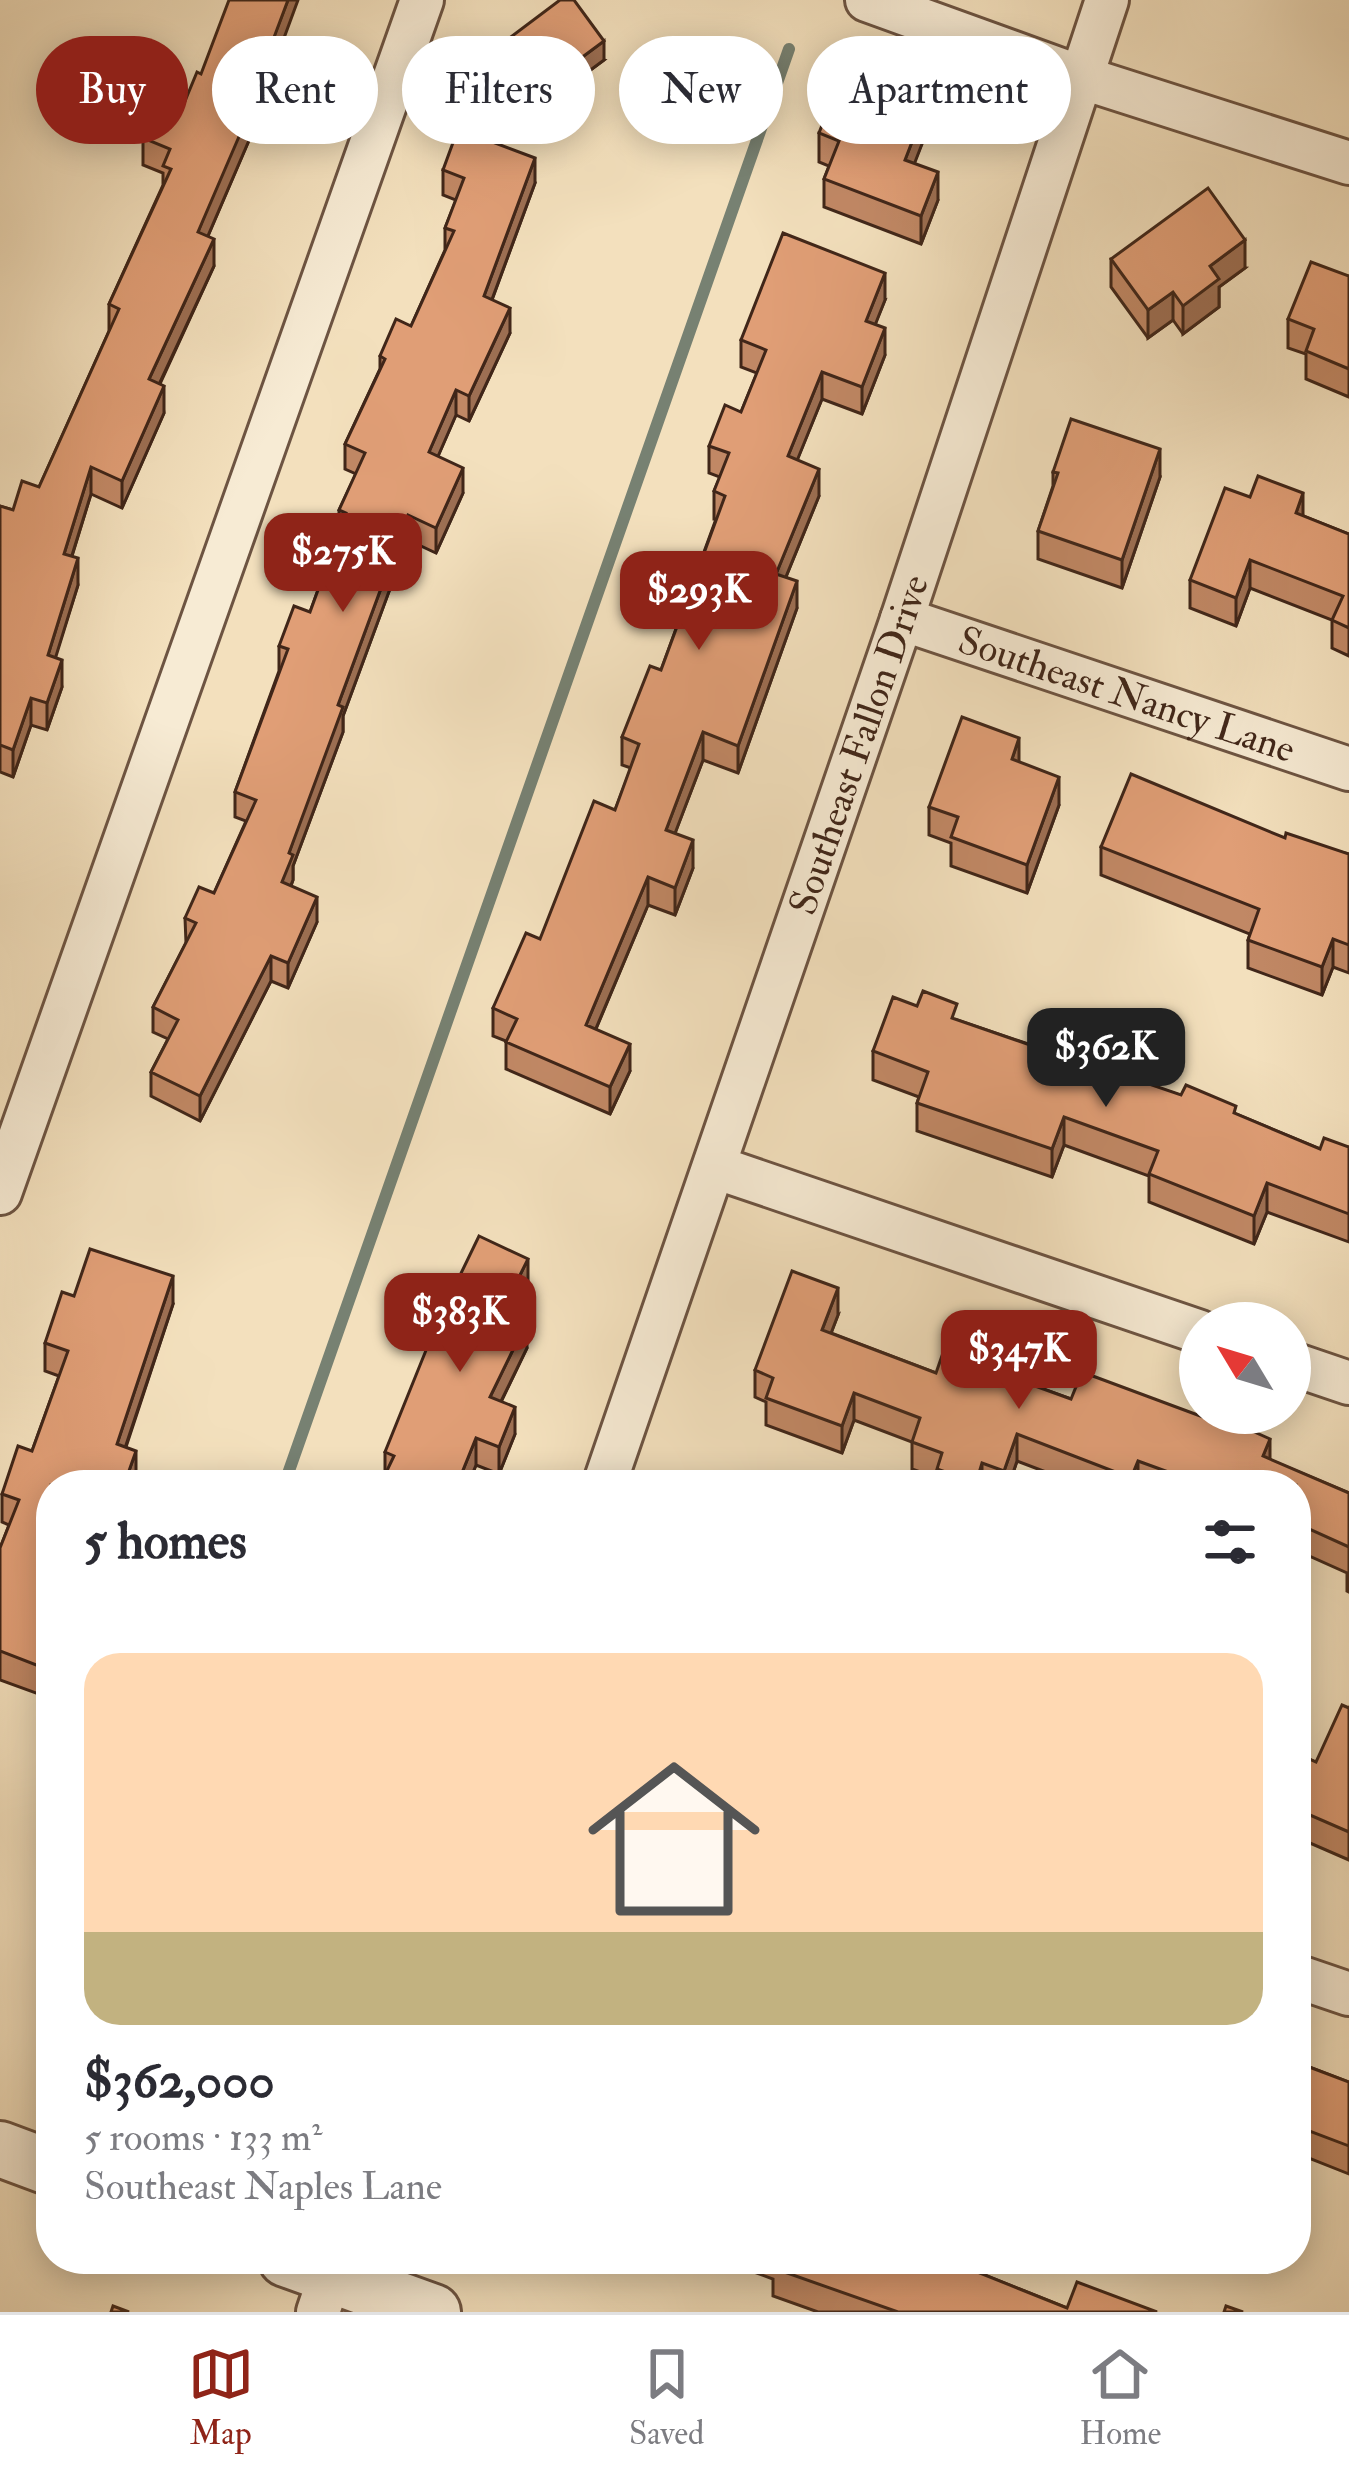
<!DOCTYPE html>
<meta charset="utf-8">
<style>
:root{--surface:#fff;--page:#f2f2f3;--text:#2b2b33;--muted:#7c7c81;--line:#e1e1e2;--accent:#8f2418}
body{margin:0;font-family:"IM FELL Double Pica",serif;background:var(--page);color:var(--text);height:100vh;display:flex;flex-direction:column;font-size:45px;white-space:nowrap}
*{box-sizing:border-box;margin:0}
p{font-size:39px;color:var(--muted)}
.icon{flex:none;width:66px;height:66px;fill:none;stroke:currentColor;stroke-width:2;stroke-linecap:round;stroke-linejoin:round}
.map{position:relative;flex:1;overflow:hidden}
.sheet{position:absolute;left:36px;top:1470px;width:1275px;height:804px;display:flex;flex-direction:column;background:var(--surface);border-radius:48px;box-shadow:0 6px 30px #0003}
.sheet>*{flex:none}
.top-card{position:absolute;left:36px;top:36px;width:1278px;height:108px;display:flex;gap:24px}
.needle{width:78px;rotate:308deg}
.fabs{position:absolute;left:1179px;top:1302px;display:grid;gap:24px}
.fabs a{display:grid;place-items:center;width:132px;height:132px;border-radius:50%;background:var(--surface);box-shadow:0 6px 30px #0003;font-size:60px}
.price{position:absolute;translate:-50% -102px;padding:0 27px;border-radius:24px;background:var(--accent);color:#fff;font-size:39px;line-height:78px;filter:drop-shadow(0 3px 6px #0008)}
.price::after{content:'';position:absolute;left:50%;top:72px;width:36px;height:27px;margin-left:-18px;background:inherit;clip-path:polygon(0 0,100% 0,50% 100%)}
.price.current{background:#222;color:#fff}
ul{padding:0;list-style:none}
li{display:grid;align-content:center;gap:24px;height:636px;padding:0 48px}
li+li{border-top:3px solid var(--line)}
li span{display:grid;place-items:center;height:372px;border-radius:36px;color:#555}
li>.icon{margin-inline-start:auto}
span .icon{width:216px;height:216px;fill:#fffc;stroke-width:1}
li b{font-size:51px}
h2{display:flex;justify-content:space-between;align-items:center;height:144px;padding:0 48px;font-size:51px}
.tag{padding:0 42px;border-radius:54px;background:var(--surface);box-shadow:0 6px 30px #0003;font-size:42px;line-height:108px}
.tag.current{background:var(--accent);color:#fff}
.tab-bar{display:flex;justify-content:space-around;align-items:center;height:168px;border-top:3px solid var(--line);background:var(--surface);font-size:33px;color:var(--muted)}
.tab-bar a{display:grid;justify-items:center;gap:6px}
.tab-bar .current{color:var(--accent)}
.map>svg:first-child{display:block}
</style>
<div class="map">
<svg width="1349" height="2312" viewBox="0 0 1349 2312">
<rect width="100%" height="100%" fill="#f3e0bd"/>
<filter id="stains"><feTurbulence type="fractalNoise" baseFrequency=".00167" numOctaves="4"/><feColorMatrix values="0 0 0 0 .2 0 0 0 0 .09 0 0 0 0 .02 0 0 0 .5 -.17"/></filter>
<radialGradient id="worn" r=".72"><stop offset=".6" stop-color="#630" stop-opacity="0"/><stop offset="1" stop-color="#630" stop-opacity=".3"/></radialGradient>
<g fill="none" stroke-linecap="round" stroke-linejoin="round">
<path stroke="#778172" stroke-width="12" d="M 284,1485 L 789,49"/>
<defs>
<g id="minor">
<path d="M 867,0 L 1080,77 L 1349,163"/>
<path id="s1" d="M 902,619 L 1349,769"/>
<path d="M 715,1167 L 1200,1332"/>
<path d="M 0,1193 L 422,0"/>
<path d="M 1290,1363 L 1349,1383"/>
<path id="s2" d="M 604,1485 L 902,619 L 1107,0"/>
<path d="M 1296,1976 L 1349,1994"/>
<path d="M 318,2312 L 336,2259"/>
</g>
<g id="tertiary">
<path d="M 0,2149 L 51,2168"/>
<path d="M 286,2259 L 433,2312"/>
</g>
</defs>
<use href="#minor" stroke="#6d5442" stroke-width="48"/>
<use href="#tertiary" stroke="#6d5442" stroke-width="60"/>
<use href="#minor" stroke="#f7ebd4" stroke-width="42"/>
<use href="#tertiary" stroke="#f7ebd4" stroke-width="54"/>
</g>
<g fill="#c18865" stroke="#402619" stroke-width="3">
<path d="M 507,40 L 604,60 L 542,106 L 507,59 Z"/>
<path d="M 185,101 L 256,114 L 256,124 L 208,236 L 214,266 L 160,384 L 164,413 L 122,508 L 91,494 L 72,556 L 78,585 L 55,657 L 62,687 L 47,730 L 31,725 L 13,777 L 0,772 L 0,506 L 13,510 L 39,487 L 109,331 L 109,304 L 163,185 L 163,173 L 143,165 L 143,138 Z"/>
<path d="M 927,131 L 914,163 L 938,200 L 921,244 L 824,207 L 824,179 L 829,166 L 819,162 L 819,133 Z"/>
<path d="M 443,170 L 535,183 L 492,300 L 510,333 L 469,421 L 456,415 L 438,456 L 463,493 L 436,553 L 408,540 L 343,716 L 343,732 L 293,866 L 293,880 L 291,886 L 317,922 L 288,988 L 271,981 L 200,1121 L 151,1096 L 151,1072 L 168,1039 L 153,1032 L 153,1007 L 186,943 L 185,918 L 214,893 L 246,821 L 235,817 L 235,792 L 279,671 L 279,646 L 310,612 L 339,532 L 339,510 L 356,474 L 345,469 L 345,444 L 380,369 L 380,356 L 411,326 L 445,250 L 445,228 L 456,200 L 443,195 Z"/>
<path d="M 1111,259 L 1245,268 L 1219,287 L 1219,307 L 1183,334 L 1173,320 L 1148,338 L 1111,287 Z"/>
<path d="M 1349,276 L 1349,397 L 1306,379 L 1306,354 L 1288,348 L 1288,319 Z"/>
<path d="M 885,300 L 875,324 L 885,355 L 862,414 L 822,399 L 797,460 L 819,496 L 786,577 L 797,608 L 738,773 L 703,760 L 675,833 L 693,868 L 675,915 L 648,905 L 596,1029 L 630,1071 L 610,1114 L 506,1069 L 506,1041 L 493,1036 L 493,1008 L 540,939 L 615,810 L 631,768 L 622,765 L 622,737 L 661,670 L 716,519 L 714,519 L 714,491 L 720,477 L 709,473 L 709,446 L 741,412 L 757,373 L 741,367 L 741,340 Z"/>
<path d="M 1053,472 L 1160,477 L 1122,588 L 1038,559 L 1038,531 L 1053,486 Z"/>
<path d="M 1303,516 L 1349,534 L 1349,656 L 1332,648 L 1332,620 L 1250,588 L 1236,626 L 1190,608 L 1190,580 Z"/>
<path d="M 1019,762 L 1059,805 L 1027,893 L 951,866 L 951,843 L 929,835 L 929,807 Z"/>
<path d="M 1285,838 L 1349,854 L 1349,973 L 1333,967 L 1322,995 L 1248,968 L 1248,940 L 1250,934 L 1101,875 L 1101,847 Z"/>
<path d="M 957,1020 L 1236,1114 L 1320,1149 L 1349,1147 L 1349,1242 L 1267,1212 L 1254,1244 L 1149,1202 L 1149,1176 L 1064,1145 L 1052,1177 L 917,1131 L 917,1103 L 919,1097 L 873,1080 L 873,1051 Z"/>
<path d="M 528,1286 L 514,1315 L 527,1348 L 501,1402 L 515,1434 L 499,1474 L 476,1465 L 468,1485 L 380,1485 L 385,1475 L 385,1452 Z"/>
<path d="M 74,1296 L 173,1304 L 126,1447 L 136,1479 L 134,1485 L 51,1485 L 44,1696 L 0,1680 L 0,1548 L 9,1525 L 2,1522 L 2,1494 L 32,1451 L 59,1376 L 45,1371 L 45,1343 Z"/>
<path d="M 838,1315 L 831,1333 L 936,1373 L 989,1367 L 988,1369 L 1071,1399 L 1270,1460 L 1349,1493 L 1349,1592 L 1347,1591 L 1347,1573 L 1296,1550 L 1296,1485 L 1080,1485 L 1017,1461 L 1009,1485 L 937,1485 L 937,1478 L 912,1469 L 912,1442 L 854,1420 L 842,1453 L 766,1425 L 766,1402 L 755,1397 L 755,1370 Z"/>
<path d="M 1349,1708 L 1349,1860 L 1296,1837 L 1296,1753 L 1316,1762 Z"/>
<path d="M 1296,2062 L 1349,2082 L 1349,2174 L 1296,2153 Z"/>
<path d="M 718,2259 L 945,2259 L 1067,2308 L 1157,2312 L 818,2312 L 773,2296 L 773,2279 Z"/>
</g>
<g fill="#9d6f53" stroke="#402619" stroke-width="3">
<path d="M 288,0 L 298,0 L 256,114 L 256,124 L 198,259 L 198,232 Z"/>
<path d="M 604,41 L 604,60 L 542,106 L 542,87 Z"/>
<path d="M 927,103 L 927,131 L 905,188 L 905,160 Z"/>
<path d="M 535,158 L 535,183 L 484,321 L 484,296 Z"/>
<path d="M 938,172 L 938,200 L 921,244 L 921,216 Z"/>
<path d="M 214,239 L 214,266 L 149,406 L 149,379 Z"/>
<path d="M 1245,240 L 1245,268 L 1219,287 L 1219,307 L 1183,334 L 1183,306 L 1210,266 Z"/>
<path d="M 885,273 L 885,300 L 866,348 L 866,321 Z"/>
<path d="M 1173,292 L 1173,320 L 1148,338 L 1148,310 Z"/>
<path d="M 510,308 L 510,333 L 469,421 L 469,396 Z"/>
<path d="M 885,328 L 885,355 L 862,414 L 862,387 Z"/>
<path d="M 822,372 L 822,399 L 788,483 L 788,456 Z"/>
<path d="M 164,386 L 164,413 L 122,508 L 122,481 Z"/>
<path d="M 456,390 L 456,415 L 429,477 L 429,452 Z"/>
<path d="M 1160,449 L 1160,477 L 1122,588 L 1122,560 Z"/>
<path d="M 91,467 L 91,494 L 64,581 L 64,554 Z"/>
<path d="M 463,468 L 463,493 L 436,553 L 436,528 Z"/>
<path d="M 819,469 L 819,496 L 776,601 L 776,574 Z"/>
<path d="M 1303,493 L 1303,522 L 1296,513 Z"/>
<path d="M 408,515 L 408,540 L 343,716 L 343,732 L 293,866 L 293,880 L 282,907 L 282,882 L 289,853 L 338,705 Z"/>
<path d="M 78,558 L 78,585 L 48,682 L 48,655 Z"/>
<path d="M 1250,560 L 1250,588 L 1236,626 L 1236,598 Z"/>
<path d="M 797,581 L 797,608 L 738,773 L 738,746 Z"/>
<path d="M 62,660 L 62,687 L 47,730 L 47,703 Z"/>
<path d="M 31,698 L 31,725 L 13,777 L 13,750 Z"/>
<path d="M 703,732 L 703,760 L 666,857 L 666,830 Z"/>
<path d="M 1019,738 L 1019,766 L 1012,759 Z"/>
<path d="M 1059,777 L 1059,805 L 1027,893 L 1027,865 Z"/>
<path d="M 693,840 L 693,868 L 675,915 L 675,888 Z"/>
<path d="M 648,877 L 648,905 L 586,1052 L 586,1025 Z"/>
<path d="M 317,897 L 317,922 L 288,988 L 288,963 Z"/>
<path d="M 1333,939 L 1333,967 L 1322,995 L 1322,967 Z"/>
<path d="M 271,956 L 271,981 L 200,1121 L 200,1096 Z"/>
<path d="M 630,1044 L 630,1071 L 610,1114 L 610,1087 Z"/>
<path d="M 1064,1117 L 1064,1145 L 1052,1177 L 1052,1149 Z"/>
<path d="M 1267,1183 L 1267,1212 L 1254,1244 L 1254,1216 Z"/>
<path d="M 528,1259 L 528,1286 L 503,1336 L 503,1309 Z"/>
<path d="M 173,1276 L 173,1304 L 117,1472 L 117,1444 Z"/>
<path d="M 838,1288 L 838,1315 L 822,1357 L 822,1330 Z"/>
<path d="M 527,1321 L 527,1348 L 490,1424 L 490,1397 Z"/>
<path d="M 989,1341 L 989,1367 L 980,1393 L 980,1366 Z"/>
<path d="M 854,1393 L 854,1420 L 842,1453 L 842,1426 Z"/>
<path d="M 515,1407 L 515,1434 L 499,1474 L 499,1447 Z"/>
<path d="M 1017,1434 L 1017,1461 L 1009,1485 L 1004,1485 L 1004,1471 Z"/>
<path d="M 476,1438 L 476,1465 L 468,1485 L 457,1485 Z"/>
<path d="M 1270,1439 L 1270,1466 L 1263,1456 Z"/>
<path d="M 136,1451 L 136,1479 L 134,1485 L 124,1485 Z"/>
<path d="M 1138,1461 L 1138,1485 L 1131,1485 L 1131,1478 Z"/>
<path d="M 982,1463 L 982,1485 L 976,1485 L 976,1483 Z"/>
<path d="M 51,1649 L 51,1677 L 44,1696 L 44,1668 Z"/>
</g>
<g fill="#e09e76" stroke="#402619" stroke-width="3">
<path d="M 229,0 L 288,0 L 252,96 L 256,97 L 198,232 L 214,239 L 149,379 L 164,386 L 122,481 L 91,467 L 64,554 L 78,558 L 48,655 L 62,660 L 47,703 L 31,698 L 13,750 L 0,745 L 0,506 L 13,510 L 22,481 L 39,487 L 119,309 L 109,304 L 171,169 L 163,166 L 170,149 L 143,138 L 162,92 L 185,101 L 197,72 L 201,74 Z"/>
<path d="M 560,0 L 574,0 L 604,41 L 542,87 L 507,40 Z"/>
<path d="M 859,78 L 927,103 L 905,160 L 938,172 L 921,216 L 824,179 L 839,141 L 819,133 L 835,92 L 851,97 Z"/>
<path d="M 458,129 L 535,158 L 484,296 L 510,308 L 469,396 L 456,390 L 429,452 L 463,468 L 436,528 L 408,515 L 338,705 L 343,707 L 289,853 L 293,855 L 282,882 L 317,897 L 288,963 L 271,956 L 200,1096 L 151,1072 L 178,1020 L 153,1007 L 196,923 L 185,918 L 199,887 L 214,893 L 256,800 L 235,792 L 288,649 L 279,646 L 294,606 L 310,612 L 346,513 L 339,510 L 365,453 L 345,444 L 385,359 L 380,356 L 396,319 L 411,326 L 454,231 L 445,228 L 464,178 L 443,170 Z"/>
<path d="M 1208,188 L 1245,240 L 1210,266 L 1219,279 L 1183,306 L 1173,292 L 1148,310 L 1111,259 Z"/>
<path d="M 783,233 L 885,273 L 866,321 L 885,328 L 862,387 L 822,372 L 788,456 L 819,469 L 776,574 L 797,581 L 738,746 L 703,732 L 666,830 L 693,840 L 675,888 L 648,877 L 586,1025 L 630,1044 L 610,1087 L 506,1042 L 517,1019 L 493,1008 L 526,933 L 540,939 L 594,801 L 615,810 L 639,744 L 622,737 L 650,666 L 661,670 L 725,496 L 714,491 L 729,453 L 709,446 L 725,405 L 741,412 L 766,350 L 741,340 Z"/>
<path d="M 1311,262 L 1349,276 L 1349,369 L 1306,351 L 1314,329 L 1288,319 Z"/>
<path d="M 1071,419 L 1160,449 L 1122,560 L 1038,531 L 1058,473 L 1053,472 Z"/>
<path d="M 1258,476 L 1303,493 L 1296,513 L 1349,534 L 1349,628 L 1332,620 L 1343,596 L 1250,560 L 1236,598 L 1190,580 L 1225,488 L 1250,497 Z"/>
<path d="M 962,717 L 1019,738 L 1012,759 L 1059,777 L 1027,865 L 951,837 L 958,817 L 929,807 Z"/>
<path d="M 1131,774 L 1285,838 L 1286,833 L 1349,854 L 1349,945 L 1333,939 L 1322,967 L 1248,940 L 1259,909 L 1101,847 Z"/>
<path d="M 923,991 L 957,1004 L 952,1018 L 1079,1062 L 1084,1047 L 1115,1059 L 1111,1071 L 1181,1095 L 1186,1085 L 1236,1106 L 1234,1113 L 1320,1149 L 1324,1138 L 1349,1147 L 1349,1214 L 1267,1183 L 1254,1216 L 1149,1174 L 1158,1151 L 1064,1117 L 1052,1149 L 917,1103 L 928,1072 L 873,1051 L 893,997 L 917,1006 Z"/>
<path d="M 479,1236 L 528,1259 L 503,1309 L 527,1321 L 490,1397 L 515,1407 L 499,1447 L 476,1438 L 457,1485 L 380,1485 L 394,1456 L 385,1452 L 437,1323 Z"/>
<path d="M 90,1249 L 173,1276 L 117,1444 L 136,1451 L 124,1485 L 51,1485 L 51,1649 L 44,1668 L 0,1651 L 0,1548 L 19,1500 L 2,1494 L 18,1446 L 32,1451 L 68,1351 L 45,1343 L 62,1292 L 74,1296 Z"/>
<path d="M 792,1271 L 838,1288 L 822,1330 L 936,1373 L 952,1327 L 989,1341 L 980,1366 L 1071,1399 L 1082,1372 L 1230,1427 L 1232,1422 L 1270,1439 L 1263,1456 L 1349,1493 L 1349,1547 L 1296,1523 L 1296,1485 L 1204,1485 L 1138,1461 L 1131,1478 L 1017,1434 L 1004,1471 L 982,1463 L 976,1483 L 937,1469 L 942,1453 L 912,1442 L 920,1418 L 854,1393 L 842,1426 L 766,1398 L 773,1378 L 755,1370 Z"/>
<path d="M 1342,1705 L 1349,1708 L 1349,1832 L 1296,1809 L 1296,1753 L 1316,1762 Z"/>
<path d="M 1296,2062 L 1349,2082 L 1349,2146 L 1296,2126 Z"/>
<path d="M 776,2259 L 945,2259 L 1067,2308 L 1077,2282 L 1157,2312 L 898,2312 L 773,2268 Z"/>
<path d="M 113,2306 L 129,2312 L 111,2312 Z"/>
<path d="M 1226,2306 L 1243,2312 L 1224,2312 Z"/>
</g>
<g text-anchor="middle" dominant-baseline="central" stroke-width="9" stroke-linejoin="round" paint-order="stroke">
<g font-size="39" fill="#402619" stroke="#f7ebd4">
<text stroke="none"><textPath href="#s1" startOffset="237">Southeast Nancy Lane</textPath></text>
<text stroke="none"><textPath href="#s2" startOffset="783">Southeast Fallon Drive</textPath></text>
</g>
</g>
<rect width="100%" height="100%" filter="url(#stains)"/>
<rect width="100%" height="100%" fill="url(#worn)"/>
</svg>
<div class="fabs">
<a><svg class="needle" viewBox="-14 -14 28 28"><path d="M0-13l5 13h-10z" fill="#e53935"/><path d="M0 13l5-13h-10z" fill="#7c7c81"/></svg></a>
</div>
<b class="price" style="left:343px;top:615px">$275K</b>
<b class="price" style="left:699px;top:653px">$293K</b>
<b class="price current" style="left:1106px;top:1110px">$362K</b>
<b class="price" style="left:460px;top:1375px">$383K</b>
<b class="price" style="left:1019px;top:1412px">$347K</b>
<div class="top-card">
<a class="tag current">Buy</a>
<a class="tag">Rent</a>
<a class="tag">Filters</a>
<a class="tag">New</a>
<a class="tag">Apartment</a>
</div>
<section class="sheet">
<h2>5 homes<svg class="icon" aria-label="filters" viewBox="0 0 24 24"><path d="M4 7h16M4 17h16"/><circle cx="9" cy="7" r="2"/><circle cx="15" cy="17" r="2"/></svg></h2>
<ul>
<li><span style="background:linear-gradient(#ffd9b3 75%,#c2b280 0)"><svg class="icon" aria-label="home" viewBox="0 0 24 24"><path d="M3 11l9-7 9 7M6 9v11h12V9"/></svg></span><div><b>$362,000</b><p>5 rooms · 133 m²</p><p>Southeast Naples Lane</p></div></li>
</ul>
</section>
</div>
<nav class="tab-bar">
<a class="current"><svg class="icon" aria-label="map" viewBox="0 0 24 24"><path d="M3 6l6-2 6 2 6-2v14l-6 2-6-2-6 2zM9 4v14M15 6v14"/></svg>Map</a>
<a><svg class="icon" aria-label="saved" viewBox="0 0 24 24"><path d="M7 4h10v16l-5-4-5 4z"/></svg>Saved</a>
<a><svg class="icon" aria-label="home" viewBox="0 0 24 24"><path d="M3 11l9-7 9 7M6 9v11h12V9"/></svg>Home</a>
</nav>
